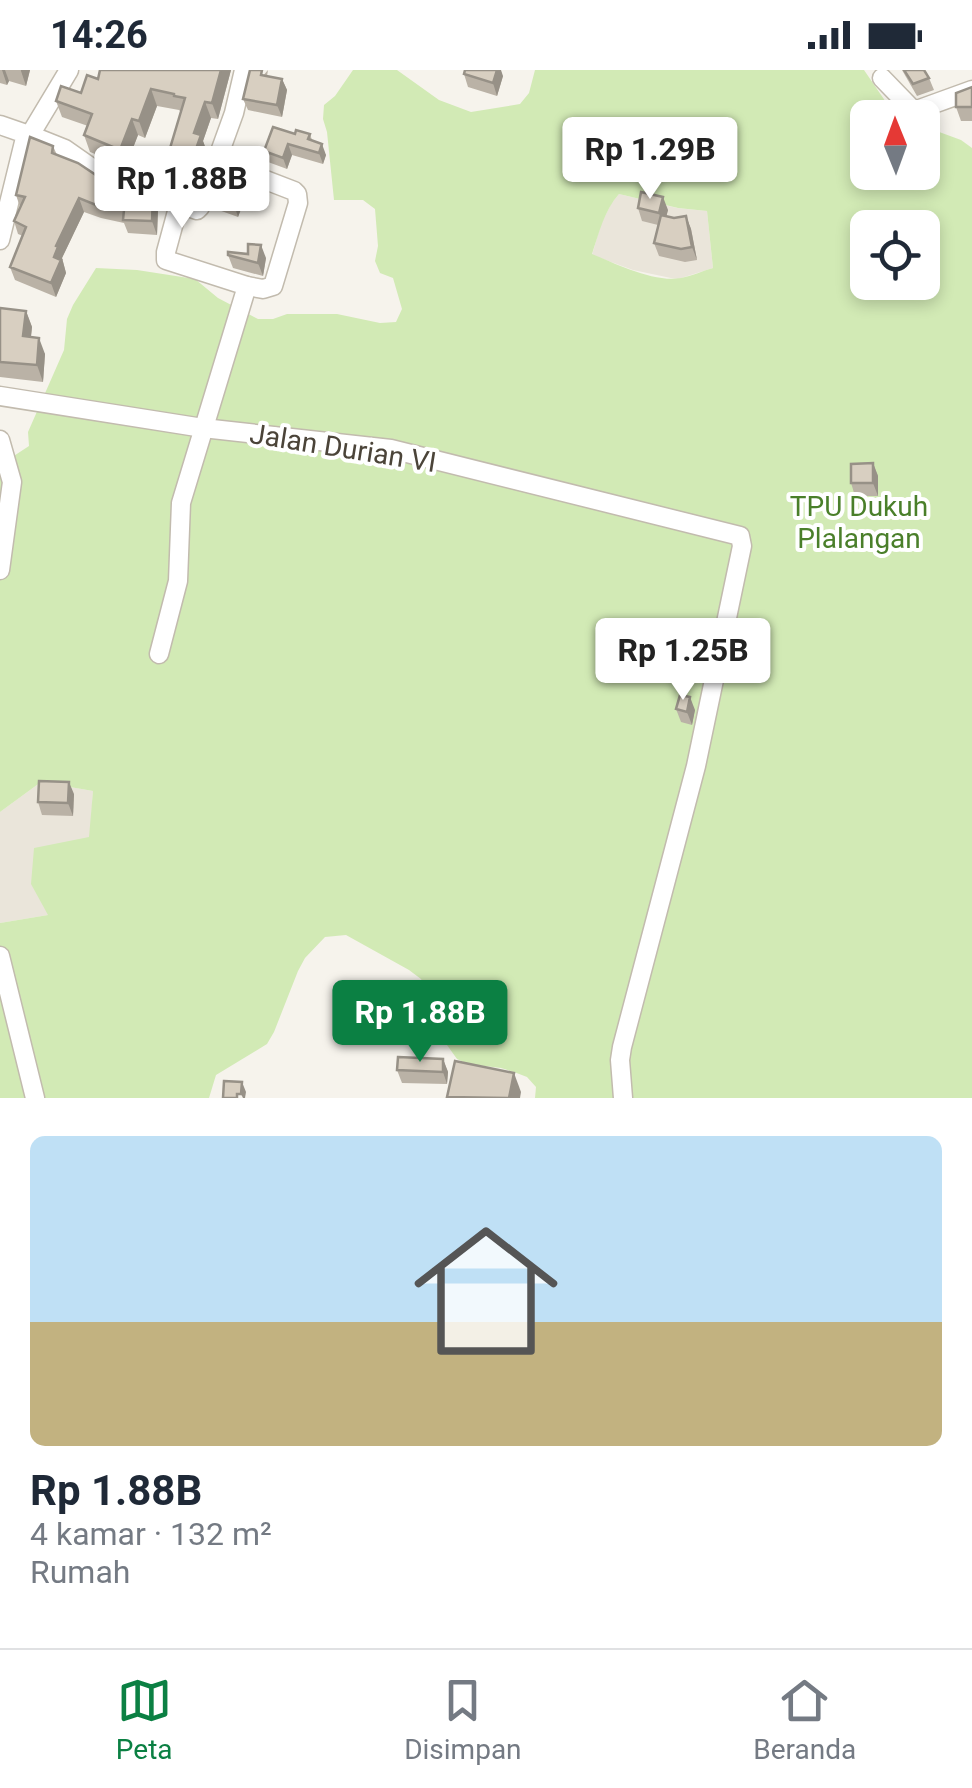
<!DOCTYPE html>
<html lang="id">
<meta charset="utf-8">
<style>
:root{--surface:#fff;--page:#f2f2f3;--text:#1f2937;--muted:#747a83;--line:#e0e1e3;--accent:#0b8043}
body{margin:0;font-family:Roboto,sans-serif;background:var(--page);color:var(--text);height:100vh;display:flex;flex-direction:column;font-size:38px;white-space:nowrap}
*{box-sizing:border-box;margin:0}
p{font-size:32px;color:var(--muted)}
.icon{flex:none;width:55px;height:55px;fill:none;stroke:currentColor;stroke-width:2;stroke-linecap:round;stroke-linejoin:round}
.map{position:relative;height:1028px;overflow:hidden}
.panel{display:flex;flex-direction:column;background:var(--surface);flex:1}
.panel>*{flex:none}
.needle{width:65px;rotate:359deg}
.fabs{position:absolute;left:850px;top:30px;display:grid;gap:20px}
.fabs a{display:grid;place-items:center;width:90px;height:90px;border-radius:15px;background:var(--surface);box-shadow:0 5px 15px #0003;font-size:50px}
.price{position:absolute;translate:-50% -85px;padding:0 22px;border-radius:10px;background:#fff;color:#222;font-size:32px;line-height:65px;filter:drop-shadow(0 2px 5px #0008)}
.price::after{content:'';position:absolute;left:50%;top:60px;width:30px;height:22px;margin-left:-15px;background:inherit;clip-path:polygon(0 0,100% 0,50% 100%)}
.price.active{background:var(--accent);color:#fff}
ul{padding:0;list-style:none}
li{display:grid;align-content:center;gap:20px;height:530px;padding:0 30px}
li span{display:grid;place-items:center;height:310px;border-radius:15px;color:#555}
li>.icon{margin-inline-start:auto}
span .icon{width:180px;height:180px;fill:#fffc;stroke-width:1}
li b{font-size:42px}
.status{display:flex;justify-content:space-between;align-items:center;height:70px;padding:0 50px;background:var(--surface);direction:ltr}
.status svg{height:28px;fill:currentColor}
.menu{display:flex;justify-content:space-around;align-items:center;height:140px;border-top:2px solid var(--line);background:var(--surface);font-size:28px;color:var(--muted)}
.menu a{display:grid;justify-items:center;gap:5px}
.menu .active{color:var(--accent)}
.map>svg:first-child{display:block}
</style>
<div class="status"><b>14:26</b><svg viewBox="0 0 49 12"><path d="M0 12V9h3v3zM5 12V6h3v6zM10 12V3h3v9zM15 12V0h3v12zM26 1h20v11H26zM47 4h2v5h-2z"/></svg></div>
<div class="map">
<svg width="972" height="1028" viewBox="0 0 972 1028">
<rect width="100%" height="100%" fill="#f6f3ec"/>
<g fill="#eae5da">
<path d="M 619,124 L 677,138 L 707,141 L 713,198 L 678,209 L 671,208 L 633,200 L 592,185 L 601,154 L 611,134 Z"/>
<path d="M 41,712 L 93,721 L 90,767 L 48,845 L 0,853 L 0,742 Z"/>
</g>
<path fill="#d2eab5" fill-rule="evenodd" d="M 353,0 L 397,0 L 439,30 L 471,42 L 520,34 L 529,23 L 535,0 L 864,0 L 892,41 L 901,47 L 868,48 L 868,102 L 922,102 L 923,56 L 961,70 L 972,78 L 972,1028 L 535,1028 L 536,1017 L 527,1007 L 514,1002 L 501,998 L 468,994 L 457,989 L 432,954 L 430,926 L 421,909 L 409,900 L 346,865 L 325,867 L 305,888 L 298,901 L 274,962 L 267,974 L 216,1005 L 209,1028 L 0,1028 L 0,853 L 48,845 L 31,814 L 34,778 L 89,767 L 93,721 L 41,712 L 0,742 L 0,395 L 29,376 L 28,362 L 64,280 L 67,249 L 73,235 L 96,198 L 137,200 L 195,209 L 218,228 L 258,249 L 273,249 L 287,244 L 337,244 L 380,253 L 396,252 L 402,239 L 393,208 L 380,203 L 375,191 L 378,176 L 375,139 L 363,130 L 334,130 L 327,62 L 323,49 L 324,35 L 335,26 ZM 619,124 L 678,138 L 707,141 L 713,198 C 702,201 692,206 681,208 C 655,213 616,194 592,184 C 599,163 604,141 619,124 ZM 868,158 L 922,158 L 922,212 L 868,212 Z"/>
<g fill="none" stroke-linecap="round" stroke-linejoin="round">
<defs>
<g id="minor">
<path d="M 882,8 L 914,41 L 972,20"/>
<path d="M 0,55 L 26,64 L 0,170"/>
<path d="M 26,64 L 30,65 L 69,0"/>
<path d="M 30,65 L 65,79 L 105,107 L 197,140 L 200,137 L 234,43 L 244,0"/>
<path d="M 179,134 L 166,182 L 166,190 L 247,216"/>
<path d="M 0,326 L 203,358 L 391,379 L 740,466 L 742,476 L 696,696 L 622,977 L 620,990 L 623,1028"/>
<path d="M 0,370 L 12,412 L 0,500"/>
<path d="M 159,584 L 178,511 L 181,433 L 247,216 L 263,219 L 273,216 L 298,133 L 297,124 L 294,121 L 216,91"/>
<path d="M 0,886 L 35,1028"/>
</g>
</defs>
<use href="#minor" stroke="#c2bbae" stroke-width="21"/>
<use href="#minor" stroke="#fff" stroke-width="18"/>
</g>
<g fill="#bab2a6">
<path d="M 0,0 L 30,0 L 26,16 L 9,11 L 7,15 L 0,13 Z"/>
<path d="M 100,0 L 231,0 L 218,49 L 211,48 L 203,71 L 207,82 L 197,109 L 174,101 L 168,85 L 181,42 L 179,40 L 157,36 L 145,68 L 138,65 L 126,96 L 90,82 L 84,65 L 88,56 L 62,47 L 56,31 L 81,23 L 98,9 Z"/>
<path d="M 268,0 L 267,6 L 282,9 L 287,20 L 282,47 L 248,40 L 243,29 Z"/>
<path d="M 902,0 L 924,0 L 929,8 L 934,20 L 917,26 Z"/>
<path d="M 464,4 L 503,6 L 497,26 L 468,17 Z"/>
<path d="M 972,17 L 972,51 L 961,51 L 956,37 Z"/>
<path d="M 295,64 L 310,64 L 312,70 L 326,85 L 323,94 L 292,85 L 287,99 L 268,92 L 264,81 Z"/>
<path d="M 53,76 L 57,85 L 127,123 L 153,126 L 158,139 L 157,165 L 128,163 L 124,153 L 101,148 L 84,142 L 62,188 L 66,203 L 56,227 L 15,210 L 10,197 L 23,166 L 18,164 L 14,151 L 20,137 L 16,125 Z"/>
<path d="M 233,100 L 238,113 L 236,117 L 239,118 L 244,131 L 238,147 L 213,138 L 208,125 Z"/>
<path d="M 638,138 L 668,140 L 666,146 L 674,148 L 686,146 L 691,159 L 697,190 L 685,192 L 659,186 L 654,173 L 658,155 L 642,151 Z"/>
<path d="M 228,185 L 266,188 L 263,206 L 233,198 Z"/>
<path d="M 0,238 L 26,241 L 32,257 L 31,267 L 45,284 L 43,312 L 0,307 Z"/>
<path d="M 873,393 L 878,406 L 878,426 L 855,426 L 851,413 Z"/>
<path d="M 676,639 L 695,640 L 692,655 L 681,652 Z"/>
<path d="M 74,724 L 73,746 L 42,745 L 38,732 Z"/>
<path d="M 443,989 L 448,1002 L 447,1014 L 402,1013 L 397,1000 Z"/>
</g>
<g fill="#979187">
<path d="M 2,0 L 5,0 L 9,11 L 7,15 Z"/>
<path d="M 21,0 L 30,0 L 26,16 L 21,1 Z"/>
<path d="M 221,0 L 231,0 L 218,49 L 212,33 Z"/>
<path d="M 497,0 L 501,0 L 503,6 L 497,26 L 493,13 Z"/>
<path d="M 282,9 L 287,20 L 282,47 L 277,35 Z"/>
<path d="M 151,19 L 157,36 L 145,68 L 139,51 Z"/>
<path d="M 205,32 L 211,48 L 203,71 L 207,82 L 197,109 L 191,93 L 194,63 Z"/>
<path d="M 132,49 L 138,65 L 126,96 L 120,80 Z"/>
<path d="M 288,74 L 292,85 L 287,99 L 283,88 Z"/>
<path d="M 322,74 L 326,85 L 323,94 L 319,83 Z"/>
<path d="M 233,100 L 238,113 L 233,127 L 228,114 Z"/>
<path d="M 239,118 L 244,131 L 238,147 L 234,134 Z"/>
<path d="M 153,126 L 158,139 L 157,165 L 152,151 Z"/>
<path d="M 663,127 L 668,140 L 664,156 L 659,143 Z"/>
<path d="M 79,128 L 84,142 L 62,188 L 66,203 L 56,227 L 51,213 L 56,176 Z"/>
<path d="M 686,146 L 691,159 L 697,190 L 692,177 Z"/>
<path d="M 261,175 L 266,188 L 263,206 L 258,193 Z"/>
<path d="M 26,241 L 32,257 L 29,283 L 23,266 Z"/>
<path d="M 39,268 L 45,284 L 43,312 L 37,295 Z"/>
<path d="M 873,393 L 878,406 L 878,426 L 873,413 Z"/>
<path d="M 690,627 L 695,640 L 692,655 L 687,642 Z"/>
<path d="M 69,712 L 74,724 L 73,746 L 68,733 Z"/>
<path d="M 443,989 L 448,1002 L 447,1014 L 443,1002 Z"/>
<path d="M 514,1003 L 521,1022 L 520,1028 L 509,1028 Z"/>
<path d="M 242,1012 L 246,1022 L 245,1028 L 243,1028 L 241,1024 Z"/>
</g>
<g fill="#d8cfc1" stroke="#979187" stroke-width="2.5">
<path d="M 100,0 L 221,0 L 212,33 L 205,32 L 194,63 L 201,65 L 191,93 L 168,85 L 185,28 L 174,26 L 174,24 L 151,19 L 139,51 L 132,49 L 120,80 L 84,65 L 92,44 L 56,31 L 61,16 L 81,23 L 87,5 L 98,9 Z"/>
<path d="M 250,0 L 262,0 L 261,5 L 282,9 L 277,35 L 243,29 Z"/>
<path d="M 465,0 L 497,0 L 493,13 L 464,4 Z"/>
<path d="M 904,0 L 924,0 L 929,8 L 913,14 Z"/>
<path d="M 972,17 L 972,37 L 956,37 L 956,23 Z"/>
<path d="M 273,57 L 295,64 L 296,60 L 310,64 L 308,69 L 322,74 L 319,83 L 288,74 L 283,88 L 264,81 Z"/>
<path d="M 30,67 L 53,76 L 52,83 L 78,93 L 96,105 L 124,115 L 123,122 L 153,126 L 152,151 L 123,150 L 124,140 L 96,135 L 79,128 L 56,176 L 58,177 L 54,187 L 61,190 L 51,213 L 10,197 L 26,157 L 14,151 L 25,127 L 16,125 Z"/>
<path d="M 219,95 L 233,100 L 228,114 L 239,118 L 234,134 L 208,125 Z"/>
<path d="M 641,122 L 663,127 L 659,143 L 638,138 Z"/>
<path d="M 661,145 L 674,148 L 686,146 L 692,177 L 681,179 L 654,173 Z"/>
<path d="M 248,174 L 261,175 L 258,193 L 228,185 L 228,182 L 248,184 Z"/>
<path d="M 0,238 L 26,241 L 23,266 L 39,268 L 37,295 L 0,292 Z"/>
<path d="M 873,393 L 873,413 L 851,413 L 851,394 Z"/>
<path d="M 680,625 L 690,627 L 687,642 L 676,639 Z"/>
<path d="M 39,711 L 69,712 L 68,733 L 38,732 Z"/>
<path d="M 398,987 L 443,989 L 443,1002 L 397,1000 Z"/>
<path d="M 455,991 L 514,1003 L 509,1028 L 447,1027 Z"/>
<path d="M 224,1011 L 242,1012 L 241,1024 L 237,1024 L 237,1028 L 223,1028 Z"/>
</g>
<g text-anchor="middle" dominant-baseline="central" stroke-width="8" stroke-linejoin="round" paint-order="stroke">
<g font-size="28" fill="#4b4439" stroke="#fff">
<text transform="translate(343 378) rotate(9)">Jalan Durian VI</text>
</g>
<g font-size="28" fill="#4a7f2a" stroke="#fff">
<text x="859" y="436">TPU Dukuh<tspan x="859" dy="32">Plalangan</tspan></text>
</g>
</g>
</svg>
<div class="fabs">
<a><svg class="needle" viewBox="-14 -14 28 28"><path d="M0-13l5 13h-10z" fill="#e53935"/><path d="M0 13l5-13h-10z" fill="#747a83"/></svg></a>
<a><svg class="icon" aria-label="locate" viewBox="0 0 24 24"><circle cx="12" cy="12" r="6"/><path d="M12 2v4M12 18v4M2 12h4M18 12h4"/></svg></a>
</div>
<b class="price" style="left:650px;top:132px">Rp 1.29B</b>
<b class="price" style="left:182px;top:161px">Rp 1.88B</b>
<b class="price" style="left:683px;top:633px">Rp 1.25B</b>
<b class="price active" style="left:420px;top:995px">Rp 1.88B</b>
</div>
<section class="panel">
<ul>
<li><span style="background:linear-gradient(#bfe0f5 60%,#c2b280 0)"><svg class="icon" aria-label="home" viewBox="0 0 24 24"><path d="M3 11l9-7 9 7M6 9v11h12V9"/></svg></span><div><b>Rp 1.88B</b><p>4 kamar · 132 m²</p><p>Rumah</p></div></li>
</ul>
</section>
<nav class="menu">
<a class="active"><svg class="icon" aria-label="map" viewBox="0 0 24 24"><path d="M3 6l6-2 6 2 6-2v14l-6 2-6-2-6 2zM9 4v14M15 6v14"/></svg>Peta</a>
<a><svg class="icon" aria-label="saved" viewBox="0 0 24 24"><path d="M7 4h10v16l-5-4-5 4z"/></svg>Disimpan</a>
<a><svg class="icon" aria-label="home" viewBox="0 0 24 24"><path d="M3 11l9-7 9 7M6 9v11h12V9"/></svg>Beranda</a>
</nav>
